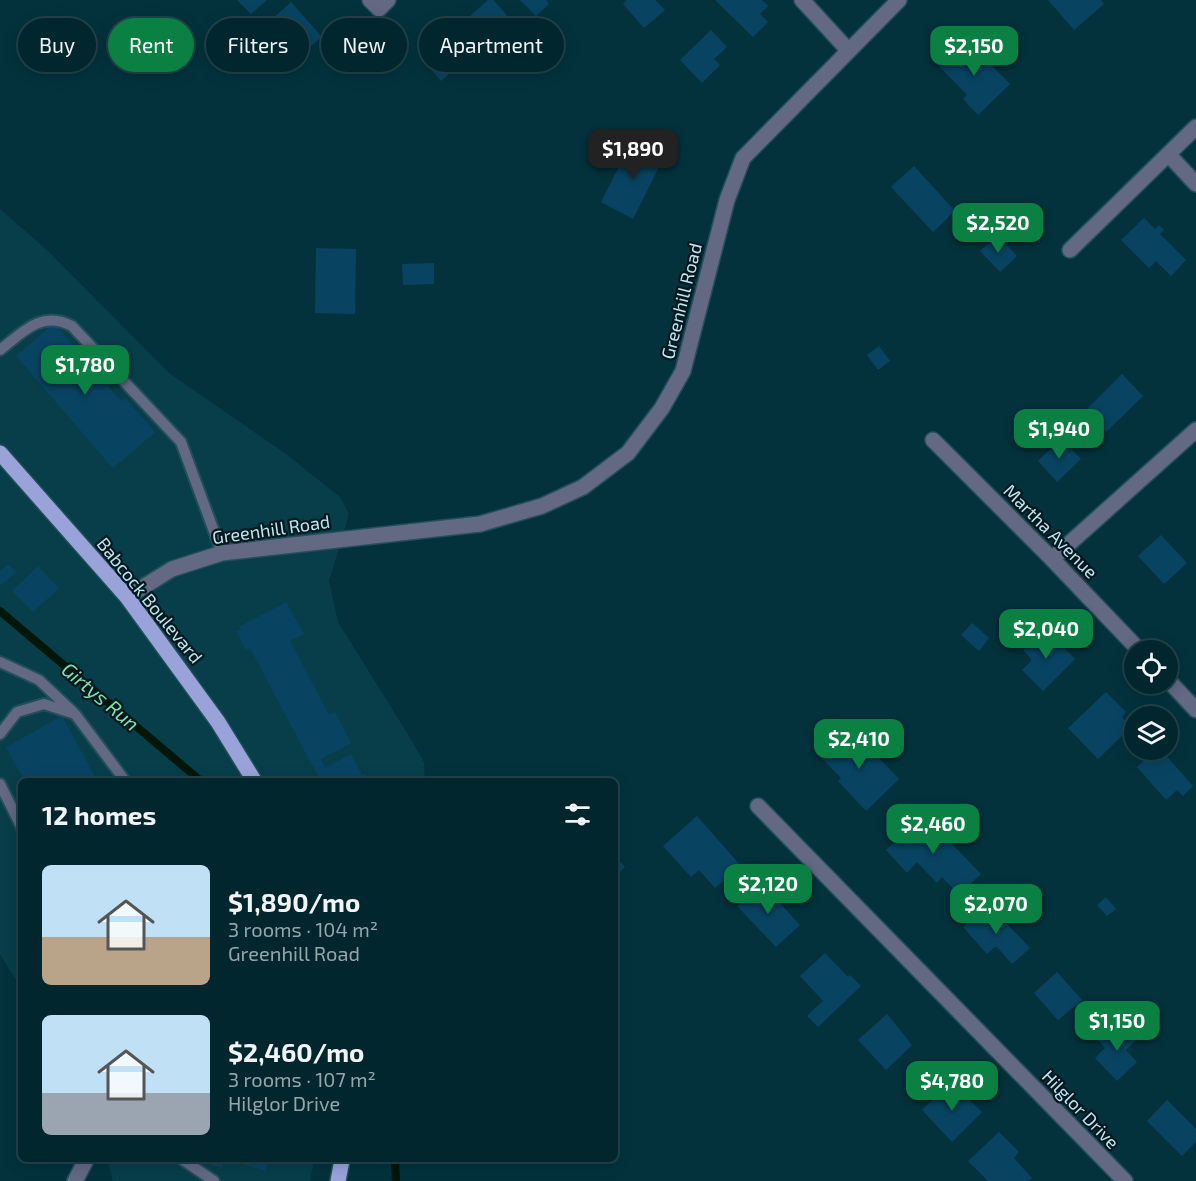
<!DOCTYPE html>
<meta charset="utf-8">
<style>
:root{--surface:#02262e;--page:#0c2e36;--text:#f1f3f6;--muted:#96a5aa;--line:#23434a;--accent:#0b8043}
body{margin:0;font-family:"Exo 2",sans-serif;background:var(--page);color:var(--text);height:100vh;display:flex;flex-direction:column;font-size:22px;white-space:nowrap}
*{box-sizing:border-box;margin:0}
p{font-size:20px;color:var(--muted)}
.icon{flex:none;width:33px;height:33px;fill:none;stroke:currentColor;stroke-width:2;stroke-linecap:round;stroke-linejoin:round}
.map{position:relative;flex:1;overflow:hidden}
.drawer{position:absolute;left:18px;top:778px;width:600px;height:384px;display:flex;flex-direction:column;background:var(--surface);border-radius:9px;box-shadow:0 3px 15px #0003,0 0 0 2px var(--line)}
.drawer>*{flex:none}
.top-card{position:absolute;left:18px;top:18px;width:600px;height:54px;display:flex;gap:12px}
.buttons{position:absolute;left:1124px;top:640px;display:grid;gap:12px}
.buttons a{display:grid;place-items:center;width:54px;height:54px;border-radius:50%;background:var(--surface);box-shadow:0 3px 15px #0003,0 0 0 2px var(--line);font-size:30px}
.price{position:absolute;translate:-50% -51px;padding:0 14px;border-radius:12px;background:var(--accent);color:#fff;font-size:20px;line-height:39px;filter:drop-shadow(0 2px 3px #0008)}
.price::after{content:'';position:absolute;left:50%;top:36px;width:18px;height:14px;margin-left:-9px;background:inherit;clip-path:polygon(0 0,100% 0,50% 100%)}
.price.on{background:#222;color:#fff}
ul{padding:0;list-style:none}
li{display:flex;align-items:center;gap:18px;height:150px;padding:0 24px}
li span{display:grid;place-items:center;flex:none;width:168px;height:120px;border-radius:9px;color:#555}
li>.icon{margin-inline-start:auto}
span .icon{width:72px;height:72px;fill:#fffc;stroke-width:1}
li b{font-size:26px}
h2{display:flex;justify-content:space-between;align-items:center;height:72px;padding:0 24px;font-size:26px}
.chip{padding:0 21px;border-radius:27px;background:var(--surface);box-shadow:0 3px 15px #0003,0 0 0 2px var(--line);font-size:21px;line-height:54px}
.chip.on{background:var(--accent);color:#fff}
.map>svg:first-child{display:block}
</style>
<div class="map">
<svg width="1196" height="1181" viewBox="0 0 1196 1181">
<rect width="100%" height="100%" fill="#03323d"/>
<g fill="#073e4a">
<path d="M 0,209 L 48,251 L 169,373 L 286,454 L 340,497 L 349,514 L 329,581 L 338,622 L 409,736 L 424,762 L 425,781 L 21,782 L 21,988 L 0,954 Z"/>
<path d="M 107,1160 L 314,1160 L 310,1181 L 113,1181 Z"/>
</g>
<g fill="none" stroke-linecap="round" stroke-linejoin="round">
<g stroke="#02160a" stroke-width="8">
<path d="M 0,611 L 202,782"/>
<path d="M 395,1160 L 396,1181"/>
</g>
</g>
<g fill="#084462">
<path d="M 237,0 L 267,0 L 251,14 Z"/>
<path d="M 488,0 L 493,0 L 507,15 L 476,42 L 460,25 Z"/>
<path d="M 520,0 L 546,0 L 549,4 L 536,16 Z"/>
<path d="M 627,0 L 655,0 L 665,10 L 644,28 L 623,4 Z"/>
<path d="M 717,0 L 762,0 L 768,6 L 760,14 L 768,22 L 753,37 L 716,1 Z"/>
<path d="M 1048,0 L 1101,0 L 1104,4 L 1074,30 Z"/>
<path d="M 291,2 L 322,37 L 301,54 L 271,20 Z"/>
<path d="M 711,30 L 727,47 L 714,59 L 720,65 L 702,83 L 680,60 Z"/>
<path d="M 447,39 L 465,60 L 441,81 L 423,60 Z"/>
<path d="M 969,43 L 1010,84 L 978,115 L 963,99 L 967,95 L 937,64 L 956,46 L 961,51 Z"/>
<path d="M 632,141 L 664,157 L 633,219 L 601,202 Z"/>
<path d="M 914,166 L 955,211 L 933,232 L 891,187 Z"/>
<path d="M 1144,218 L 1155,229 L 1159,225 L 1164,230 L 1160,234 L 1186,260 L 1171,276 L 1156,261 L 1149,268 L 1121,240 Z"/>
<path d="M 997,235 L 1017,256 L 1000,272 L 980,251 Z"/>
<path d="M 316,248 L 356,249 L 355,314 L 315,313 Z"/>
<path d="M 434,263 L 434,284 L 403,285 L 402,264 Z"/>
<path d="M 54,323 L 121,401 L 125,398 L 155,432 L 113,468 L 16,356 Z"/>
<path d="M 879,346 L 890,361 L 878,370 L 867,355 Z"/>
<path d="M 1122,374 L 1143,396 L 1106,432 L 1085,411 Z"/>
<path d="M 1061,439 L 1081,459 L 1057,482 L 1038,461 Z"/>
<path d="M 1161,535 L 1187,563 L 1164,584 L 1138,556 Z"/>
<path d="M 8,564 L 16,572 L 0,586 L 0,571 Z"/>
<path d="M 38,566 L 59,588 L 33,612 L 12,591 Z"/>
<path d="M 286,602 L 304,634 L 290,641 L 329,715 L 335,712 L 351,743 L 321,759 L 325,768 L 351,754 L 362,775 L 365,774 L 369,782 L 321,782 L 250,648 L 246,650 L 236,631 L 241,629 L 239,627 Z"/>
<path d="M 972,623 L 989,638 L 979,651 L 961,635 Z"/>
<path d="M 1045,628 L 1075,659 L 1043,691 L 1022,670 L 1032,660 L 1023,650 Z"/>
<path d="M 1106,692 L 1126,712 L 1122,717 L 1131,727 L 1098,759 L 1068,728 Z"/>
<path d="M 62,716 L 98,782 L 25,782 L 6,747 Z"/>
<path d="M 847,730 L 869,754 L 872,751 L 899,779 L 866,811 L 838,781 L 841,778 L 820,756 Z"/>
<path d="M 1155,750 L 1161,750 L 1193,786 L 1183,796 L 1177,790 L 1166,800 L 1137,767 Z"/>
<path d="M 923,814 L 981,874 L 959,895 L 942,877 L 937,883 L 917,862 L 907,873 L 886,850 Z"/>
<path d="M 697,816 L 741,866 L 715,888 L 699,870 L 691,877 L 663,846 Z"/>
<path d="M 615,856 L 625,867 L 615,877 Z"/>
<path d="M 761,883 L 800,925 L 776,947 L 737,906 Z"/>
<path d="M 1106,897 L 1116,909 L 1107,916 L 1097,905 Z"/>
<path d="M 988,904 L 1030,948 L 1012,964 L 996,946 L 987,954 L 963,927 Z"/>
<path d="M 825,953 L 848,977 L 850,975 L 861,986 L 818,1027 L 807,1016 L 823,1001 L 800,976 Z"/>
<path d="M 1057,972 L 1082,1000 L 1058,1020 L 1034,993 Z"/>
<path d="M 887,1014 L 912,1045 L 886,1070 L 858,1040 Z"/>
<path d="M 1124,1025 L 1137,1039 L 1126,1050 L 1137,1062 L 1117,1081 L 1095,1058 L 1105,1048 L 1098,1040 L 1110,1029 L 1115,1034 Z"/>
<path d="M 951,1082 L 982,1112 L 952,1142 L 922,1110 Z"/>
<path d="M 1167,1100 L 1196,1129 L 1196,1142 L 1182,1156 L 1147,1121 Z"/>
<path d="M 999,1132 L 1019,1152 L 1014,1158 L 1032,1178 L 1029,1181 L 988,1181 L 968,1161 Z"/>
<path d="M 196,1160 L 225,1160 L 222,1168 Z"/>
<path d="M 230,1160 L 269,1160 L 265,1171 Z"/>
</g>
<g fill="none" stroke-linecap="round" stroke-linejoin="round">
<defs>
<g id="lane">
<path d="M 0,350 C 23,332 41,310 72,326 L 181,442 L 222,553"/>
<path d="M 0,662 L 39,680 L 73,712"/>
<path d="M 0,734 L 17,712 L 44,704 L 75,714 L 126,782"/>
<path d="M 0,784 L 21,826"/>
<path d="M 183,1160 L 214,1181"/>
</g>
<g id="street">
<path d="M 370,0 L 379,9 L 388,0"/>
<path d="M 802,0 L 848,50"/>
<path d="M 1169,155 L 1196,184"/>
<path d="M 1070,250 L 1196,127"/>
<path d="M 933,440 L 1052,559 L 1140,651"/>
<path d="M 1052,559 L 1196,430"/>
<path d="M 127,597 L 172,569 L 222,553 L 480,524 L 542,506 L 583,487 L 628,453 L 662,408 L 683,371 L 727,200 L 743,158 L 899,0"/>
<path d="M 1167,679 L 1196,710"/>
<path d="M 758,806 L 1125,1181"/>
<path d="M 75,1181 L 86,1160"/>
</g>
<g id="primary">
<path d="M 0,453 L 127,597 L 218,722 L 255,782"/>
<path d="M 338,1181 L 342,1160"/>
</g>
</defs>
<use href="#lane" stroke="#214f5a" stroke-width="14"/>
<use href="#street" stroke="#214f5a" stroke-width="18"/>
<use href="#primary" stroke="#214f5a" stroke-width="18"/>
<use href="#lane" stroke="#636883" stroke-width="10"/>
<use href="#street" stroke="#636883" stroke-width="15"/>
<use href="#primary" stroke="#99a2d9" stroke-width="15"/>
</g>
<g text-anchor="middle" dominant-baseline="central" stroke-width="4.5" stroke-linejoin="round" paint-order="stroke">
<g font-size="18" fill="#bfe5f0" stroke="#01181f">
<text transform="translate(681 301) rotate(-76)">Greenhill Road</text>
<text transform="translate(271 529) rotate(-8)">Greenhill Road</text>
<text transform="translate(1051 531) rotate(45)">Martha Avenue</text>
<text transform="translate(150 600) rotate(51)">Babcock Boulevard</text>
<text transform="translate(1081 1109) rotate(46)">Hilglor Drive</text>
</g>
<g font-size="20" font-style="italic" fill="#7fe4ab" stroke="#01181f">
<text transform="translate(101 696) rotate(40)">Girtys Run</text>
</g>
</g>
</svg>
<div class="buttons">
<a><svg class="icon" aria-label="locate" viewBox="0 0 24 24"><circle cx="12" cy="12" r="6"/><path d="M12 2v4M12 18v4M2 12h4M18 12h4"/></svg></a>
<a><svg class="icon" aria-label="layers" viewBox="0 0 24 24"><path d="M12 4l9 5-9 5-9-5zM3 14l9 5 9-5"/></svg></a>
</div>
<b class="price" style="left:974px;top:77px">$2,150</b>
<b class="price on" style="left:633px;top:180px">$1,890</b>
<b class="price" style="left:998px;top:254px">$2,520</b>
<b class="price" style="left:85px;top:396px">$1,780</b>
<b class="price" style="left:1059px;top:460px">$1,940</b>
<b class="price" style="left:1046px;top:660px">$2,040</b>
<b class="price" style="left:859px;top:770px">$2,410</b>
<b class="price" style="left:933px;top:855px">$2,460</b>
<b class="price" style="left:768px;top:915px">$2,120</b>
<b class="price" style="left:996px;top:935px">$2,070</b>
<b class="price" style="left:1117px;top:1052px">$1,150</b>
<b class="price" style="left:952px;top:1112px">$4,780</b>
<div class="top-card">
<a class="chip">Buy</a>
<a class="chip on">Rent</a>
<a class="chip">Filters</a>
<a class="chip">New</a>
<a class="chip">Apartment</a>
</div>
<section class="drawer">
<h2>12 homes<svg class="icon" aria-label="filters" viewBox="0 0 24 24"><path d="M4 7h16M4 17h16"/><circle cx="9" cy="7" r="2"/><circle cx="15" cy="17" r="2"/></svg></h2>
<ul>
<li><span style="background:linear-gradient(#bfe0f5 60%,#b9a48a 0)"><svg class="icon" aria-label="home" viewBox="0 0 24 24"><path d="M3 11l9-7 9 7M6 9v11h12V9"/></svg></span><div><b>$1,890/mo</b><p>3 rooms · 104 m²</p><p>Greenhill Road</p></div></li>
<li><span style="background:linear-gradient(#bfe0f5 65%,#9aa5b1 0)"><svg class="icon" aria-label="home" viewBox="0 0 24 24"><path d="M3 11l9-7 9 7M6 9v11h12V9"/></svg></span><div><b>$2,460/mo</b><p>3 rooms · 107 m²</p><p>Hilglor Drive</p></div></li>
</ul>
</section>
</div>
